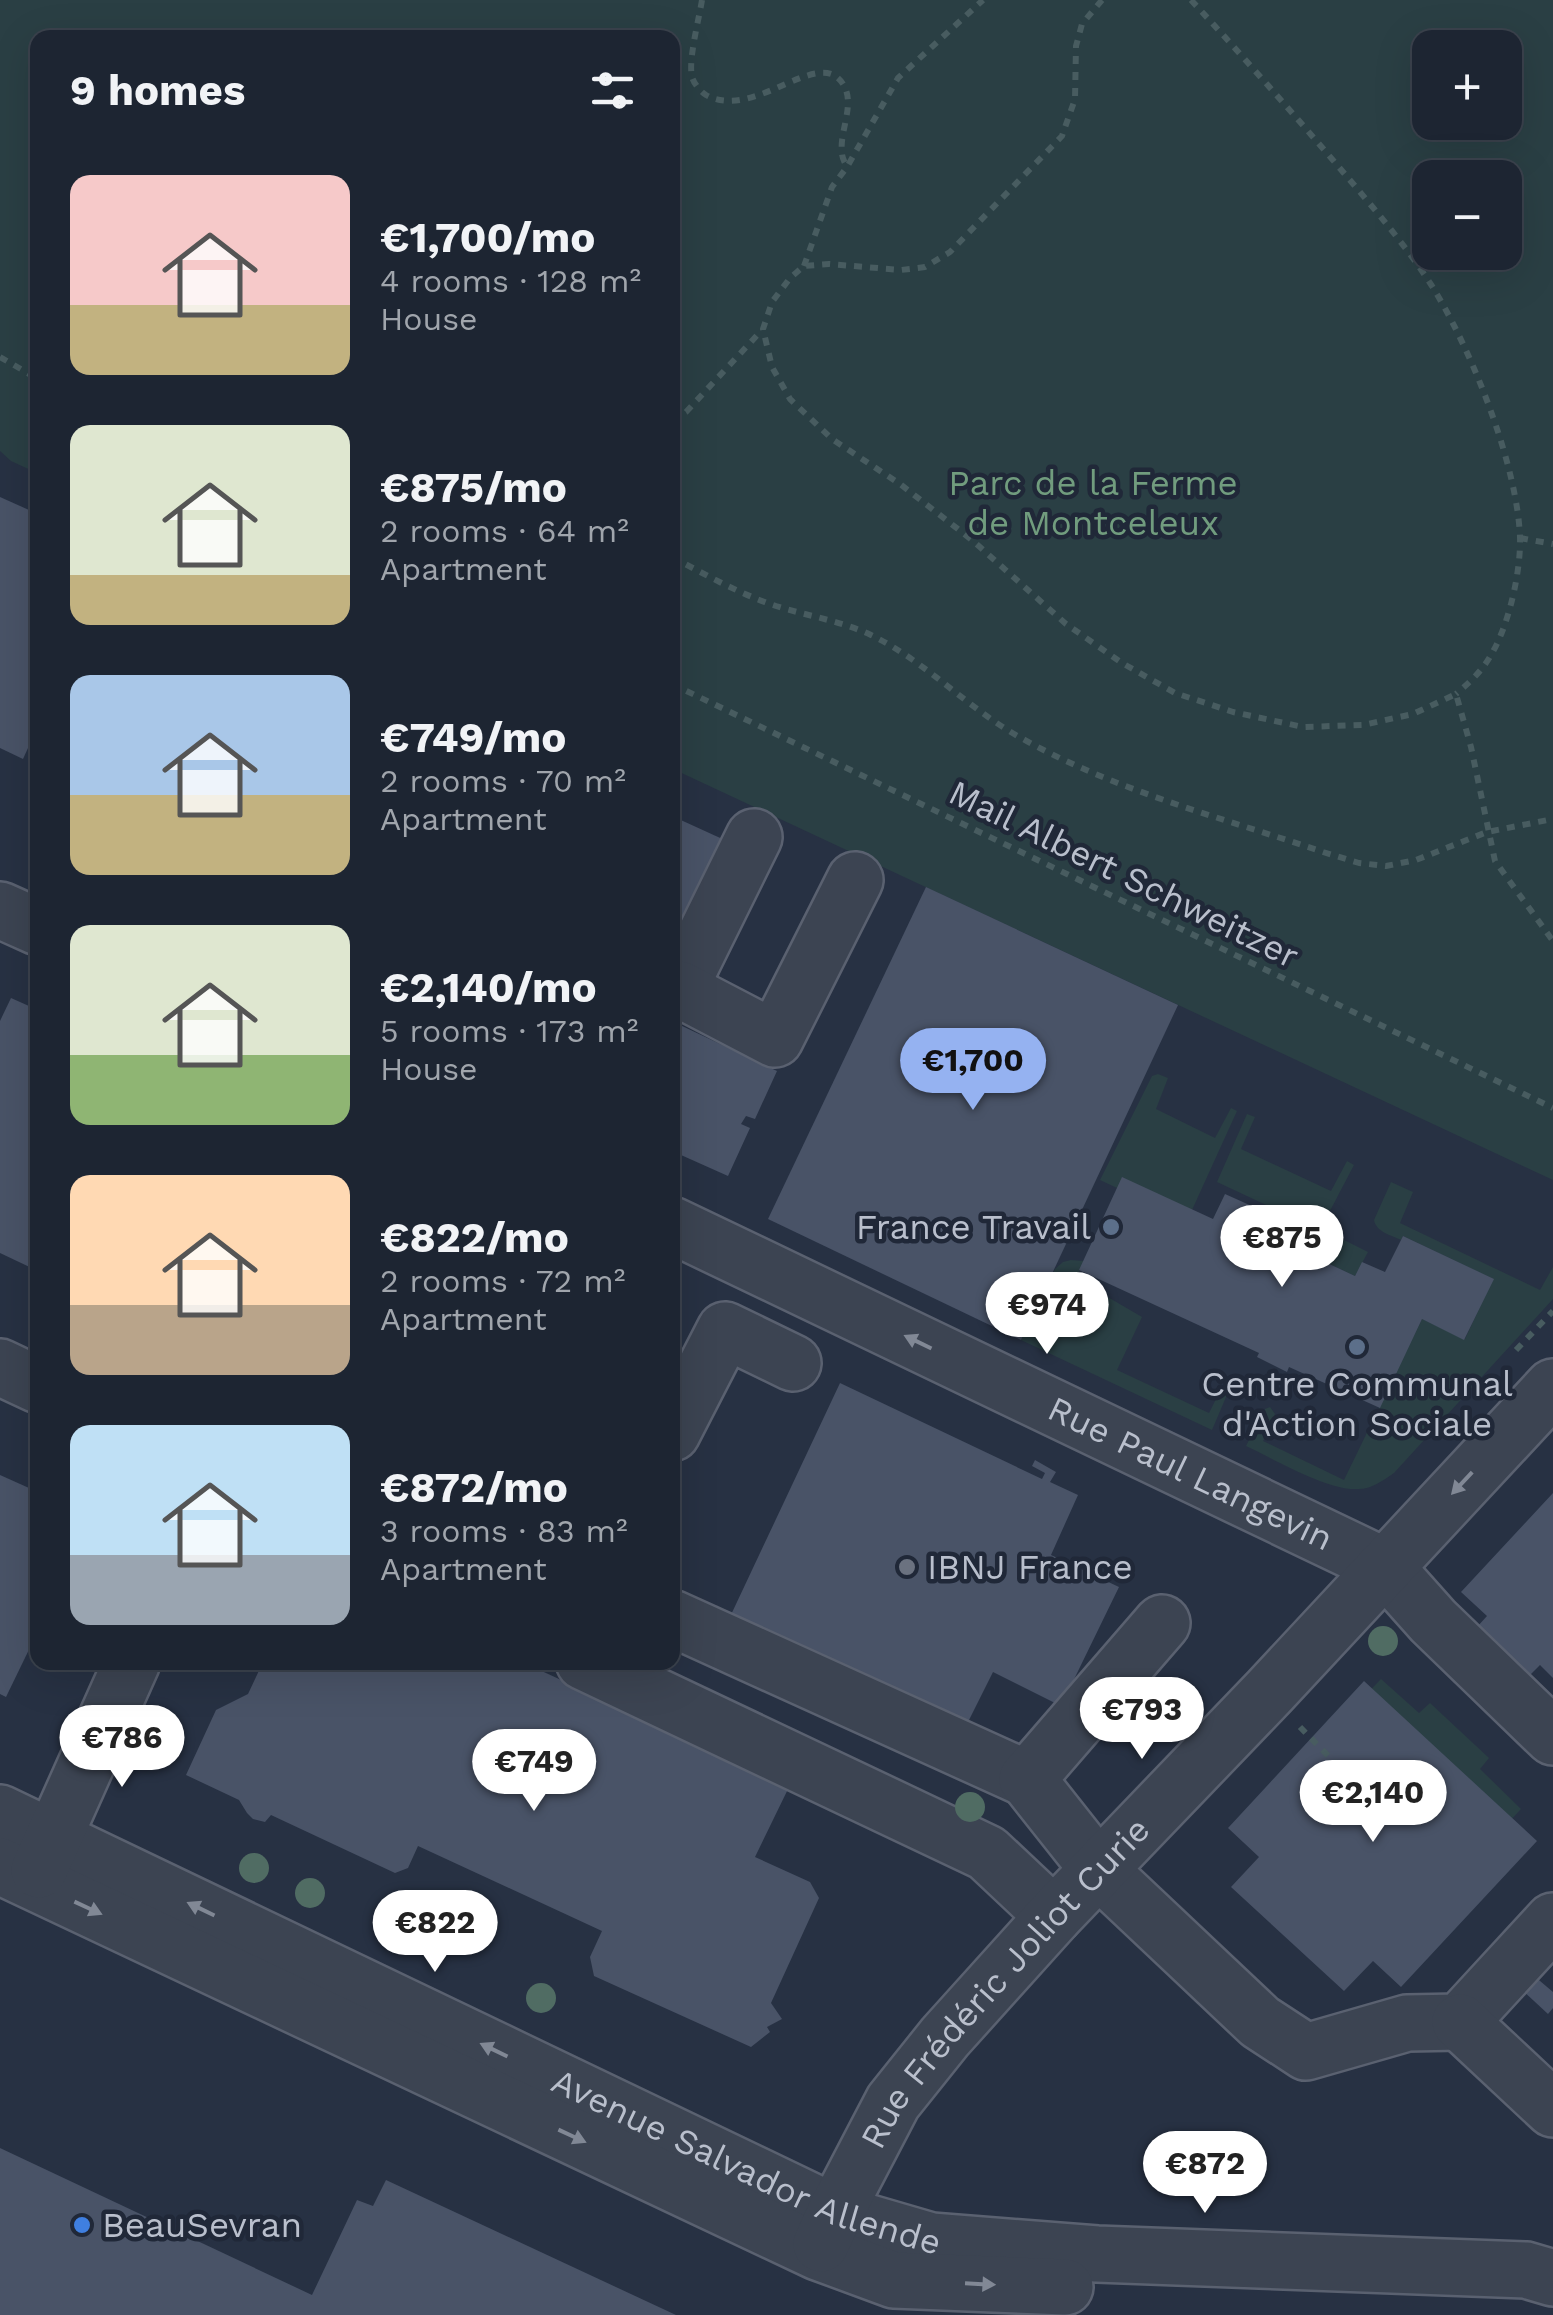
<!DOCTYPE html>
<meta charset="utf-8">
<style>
:root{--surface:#1d2532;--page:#2a313e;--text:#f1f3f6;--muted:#a0a5ac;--line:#3b424d;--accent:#95b2f1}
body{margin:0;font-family:"Work Sans",sans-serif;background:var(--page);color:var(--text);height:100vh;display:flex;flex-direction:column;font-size:38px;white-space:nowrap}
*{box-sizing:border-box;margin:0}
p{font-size:32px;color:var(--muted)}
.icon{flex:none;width:55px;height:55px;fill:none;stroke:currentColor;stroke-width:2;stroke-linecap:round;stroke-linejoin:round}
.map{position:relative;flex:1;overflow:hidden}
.drawer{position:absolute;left:30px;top:30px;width:650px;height:1640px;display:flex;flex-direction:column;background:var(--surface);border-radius:20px;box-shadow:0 10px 40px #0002,0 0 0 2px var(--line)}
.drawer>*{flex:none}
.fabs{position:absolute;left:1412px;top:30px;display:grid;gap:20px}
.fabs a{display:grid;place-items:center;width:110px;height:110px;border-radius:20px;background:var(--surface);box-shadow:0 10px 40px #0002,0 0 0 2px var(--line);font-size:50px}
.price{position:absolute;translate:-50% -85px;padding:0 22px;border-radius:35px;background:#fff;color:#222;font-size:32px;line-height:65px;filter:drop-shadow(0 2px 5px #0008)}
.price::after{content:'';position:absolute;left:50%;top:60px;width:30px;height:22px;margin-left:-15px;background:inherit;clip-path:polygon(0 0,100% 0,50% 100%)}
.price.current{background:var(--accent);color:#111}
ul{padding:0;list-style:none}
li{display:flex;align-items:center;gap:30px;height:250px;padding:0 40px}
li span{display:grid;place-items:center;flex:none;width:280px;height:200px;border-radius:20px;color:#555}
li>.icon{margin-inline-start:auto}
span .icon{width:120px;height:120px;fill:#fffc;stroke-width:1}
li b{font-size:42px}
h2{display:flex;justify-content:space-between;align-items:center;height:120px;padding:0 40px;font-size:42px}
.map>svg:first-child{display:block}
</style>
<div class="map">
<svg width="1553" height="2315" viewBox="0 0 1553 2315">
<rect width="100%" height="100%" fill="#273143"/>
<g fill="#2a3f44" fill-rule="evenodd">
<path d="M 0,0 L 1553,0 L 1553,1180 L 673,769 L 672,38 L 38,38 L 37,473 L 11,461 L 0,451 ZM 1430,48 L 1505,48 L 1505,122 L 1430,122 ZM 1430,178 L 1505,178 L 1505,252 L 1430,252 Z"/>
<path d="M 1158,1074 L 1168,1078 L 1156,1109 L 1215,1138 L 1231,1108 L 1237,1111 L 1192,1210 L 1117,1188 L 1100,1180 L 1152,1076 Z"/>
<path d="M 1247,1114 L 1255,1117 L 1241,1149 L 1331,1191 L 1347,1161 L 1354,1165 L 1320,1230 L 1217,1182 Z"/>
<path d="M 1391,1182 L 1413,1192 L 1400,1223 L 1540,1290 L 1553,1267 L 1553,1299 L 1394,1473 C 1382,1481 1372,1489 1358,1489 C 1328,1491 1274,1459 1246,1446 L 1265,1409 L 1270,1407 L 1275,1414 L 1263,1441 L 1344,1480 L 1422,1319 L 1465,1339 L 1493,1279 L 1403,1236 L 1401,1240 C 1391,1235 1376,1232 1374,1220 Z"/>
<path d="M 1334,1235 L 1368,1252 L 1355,1276 L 1306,1253 L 1315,1237 L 1329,1244 Z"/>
<path d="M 1071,1260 L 1084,1261 L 1077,1276 L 1082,1282 L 1142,1317 L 1117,1370 L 1209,1413 L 1221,1389 L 1224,1387 L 1229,1390 L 1212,1430 L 1021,1340 L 1055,1269 L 1063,1262 Z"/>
<path d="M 1381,1679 L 1419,1713 L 1430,1703 L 1489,1758 L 1480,1769 L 1521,1809 L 1494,1838 L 1357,1704 Z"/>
</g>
<g fill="#495367">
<path d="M 0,497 L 38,514 L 38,726 L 23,759 L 0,748 Z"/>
<path d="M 672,816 L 729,842 L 686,933 L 672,926 Z"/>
<path d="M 926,887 L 1178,1005 L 1021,1340 L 768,1219 Z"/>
<path d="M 11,998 L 38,1010 L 38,1271 L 0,1253 L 0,1021 Z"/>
<path d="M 680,1025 L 777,1071 L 755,1119 L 746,1116 L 741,1124 L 750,1128 L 728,1176 L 672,1151 L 672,1026 Z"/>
<path d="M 1122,1177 L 1213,1219 L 1225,1194 L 1254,1207 L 1242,1233 L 1303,1260 L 1306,1253 L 1355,1276 L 1362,1262 L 1385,1272 L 1403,1236 L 1494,1279 L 1464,1340 L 1422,1319 L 1380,1408 L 1289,1367 L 1287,1372 L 1257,1357 L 1259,1353 L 1079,1270 Z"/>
<path d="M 840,1383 L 1042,1479 L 1045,1473 L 1032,1466 L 1035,1460 L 1056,1472 L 1050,1482 L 1078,1495 L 1051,1555 L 1119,1587 L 1061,1706 L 993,1672 L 963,1732 L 729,1619 Z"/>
<path d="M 0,1475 L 38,1492 L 38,1631 L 6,1697 L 0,1694 Z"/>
<path d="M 1553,1493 L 1553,1678 L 1540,1665 L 1529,1676 L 1477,1627 L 1487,1616 L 1461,1592 Z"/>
<path d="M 263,1662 L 522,1662 L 790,1785 L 755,1857 L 810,1882 L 819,1898 L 771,2003 L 782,2019 L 767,2027 L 770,2032 L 751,2047 L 594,1976 L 590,1957 L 602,1931 L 418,1846 L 408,1868 L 395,1873 L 271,1815 L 265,1822 L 253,1819 L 247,1813 L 239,1800 L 186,1775 L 216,1710 L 248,1694 Z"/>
<path d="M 1364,1681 L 1537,1841 L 1401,1987 L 1373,1961 L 1344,1991 L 1231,1887 L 1259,1857 L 1228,1828 Z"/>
<path d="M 1533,1975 L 1553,1992 L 1553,2008 L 1548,2014 L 1521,1989 Z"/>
<path d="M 0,2148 L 312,2295 L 357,2200 L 373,2206 L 386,2180 L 676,2315 L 0,2315 Z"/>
</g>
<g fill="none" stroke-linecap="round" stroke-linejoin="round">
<defs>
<g id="minor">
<path d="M 0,910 L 38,927"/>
<path d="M 679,989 L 754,837"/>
<path d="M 672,990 L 679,989 L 775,1039 L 855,880"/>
<path id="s1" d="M 672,1225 L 1384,1566 L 1433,1621 L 1553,1737"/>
<path d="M 0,1367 L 38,1385"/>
<path d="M 672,1433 L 725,1330 L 793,1363"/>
<path d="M 672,1618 L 1027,1779"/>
<path d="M 1162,1623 L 1027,1779 L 1099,1870 L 1260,2022 L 1306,2052 L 1407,2023 L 1460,2022 L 1553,1921"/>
<path d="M 584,1662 L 987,1853 L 1054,1916"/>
<path id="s2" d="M 0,1813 L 835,2213 L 931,2241 L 1097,2254 L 1526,2270 L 1553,2278"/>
<path d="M 0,1866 L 818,2252 L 894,2280 L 1065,2287"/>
<path d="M 39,1870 L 132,1662"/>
<path d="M 1460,2022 L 1553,2109"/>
<path id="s3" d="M 821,2244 L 835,2213 L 893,2102 L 945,2037 L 1054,1916 L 1269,1692 L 1553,1387"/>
</g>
</defs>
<use href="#minor" stroke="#5a6170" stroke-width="60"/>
<g stroke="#485c60" stroke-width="6" stroke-dasharray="8 8" stroke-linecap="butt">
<path d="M 702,0 C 699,19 688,60 692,77 C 694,84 701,92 706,95 C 754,122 819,45 843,84 C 856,104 839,131 842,153 C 842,158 845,163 847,167"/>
<path d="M 1102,0 L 1082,24 L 1076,46 L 1075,99 L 1062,136 L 950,252 L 925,267 L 901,270 L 829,264 L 804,266 L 790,278 L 772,302 L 763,329 L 772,367 L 790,399 L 832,439 L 900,484 L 972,540 L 1066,624 L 1122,663 L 1175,693 L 1233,712 L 1303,727 L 1363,725 L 1413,714 L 1456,694 L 1471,747 L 1495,861 L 1553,941"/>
<path d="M 1191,0 C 1241,54 1290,110 1338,166 C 1370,204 1405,244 1432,286 C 1471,349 1517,463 1520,537 C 1521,571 1509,625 1491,655 C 1482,671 1470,682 1456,694"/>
<path d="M 804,266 L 832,187 L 847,167 L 898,78 L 983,0"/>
<path d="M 0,357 L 38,379"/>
<path d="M 672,420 L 686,412 L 762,330"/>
<path d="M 1520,538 L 1553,544"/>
<path d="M 672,557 C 706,575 740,594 776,606 C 808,616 841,621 871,635 C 927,662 969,710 1023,739 C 1116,791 1223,818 1323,852 L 1359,863 L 1386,866 L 1416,860 L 1487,832 L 1553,819"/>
<path d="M 672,684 L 1553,1108"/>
<path d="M 1516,1350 L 1553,1311"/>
<path d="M 1300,1727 L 1383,1812"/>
</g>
<use href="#minor" stroke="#3c4452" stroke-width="55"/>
</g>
<g fill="#506c63">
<circle cx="1383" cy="1641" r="15"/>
<circle cx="970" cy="1807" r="15"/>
<circle cx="254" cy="1868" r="15"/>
<circle cx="310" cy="1893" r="15"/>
<circle cx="402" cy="1936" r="15"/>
<circle cx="541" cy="1998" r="15"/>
</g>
<defs><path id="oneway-solid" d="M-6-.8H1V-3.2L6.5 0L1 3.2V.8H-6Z" transform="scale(2.5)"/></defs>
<g fill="#818895">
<use href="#oneway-solid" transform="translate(918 1342) rotate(-154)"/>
<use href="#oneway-solid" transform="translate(1462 1483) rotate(133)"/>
<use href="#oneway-solid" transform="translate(88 1908) rotate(25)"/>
<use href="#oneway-solid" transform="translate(201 1909) rotate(-154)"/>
<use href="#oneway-solid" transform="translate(494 2050) rotate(-154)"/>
<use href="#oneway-solid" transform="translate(572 2136) rotate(25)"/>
<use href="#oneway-solid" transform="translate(980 2284) rotate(3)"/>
</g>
<g fill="#5c6f8a" stroke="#202838" stroke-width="4">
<circle cx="1111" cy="1227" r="10"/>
<circle cx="1357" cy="1347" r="10"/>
</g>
<circle fill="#6b7280" stroke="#202838" stroke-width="4" cx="907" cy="1567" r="10"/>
<circle fill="#3f7fe0" stroke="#202838" stroke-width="4" cx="82" cy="2225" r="10"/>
<g text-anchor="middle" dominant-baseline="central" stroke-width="9" stroke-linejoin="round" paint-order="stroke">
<g font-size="35" fill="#719c7e" stroke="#202838">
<text x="1093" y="483">Parc de la Ferme<tspan x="1093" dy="40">de Montceleux</tspan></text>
</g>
<g font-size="35" fill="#b9bfcc" stroke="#202838">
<text transform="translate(1124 874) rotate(26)">Mail Albert Schweitzer</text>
<text stroke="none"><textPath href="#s1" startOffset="575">Rue Paul Langevin</textPath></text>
<text stroke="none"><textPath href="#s3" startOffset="322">Rue Frédéric Joliot Curie</textPath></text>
<text stroke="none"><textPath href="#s2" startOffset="825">Avenue Salvador Allende</textPath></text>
</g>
<g font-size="35" fill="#b9bfcc" stroke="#202838" text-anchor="start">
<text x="1091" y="1227" text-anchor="end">France Travail</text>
<text x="1357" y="1384" text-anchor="middle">Centre Communal<tspan x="1357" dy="40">d'Action Sociale</tspan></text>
<text x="927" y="1567">IBNJ France</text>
<text x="102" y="2225">BeauSevran</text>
</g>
</g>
</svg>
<div class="fabs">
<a>+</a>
<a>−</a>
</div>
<b class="price current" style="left:973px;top:1113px">€1,700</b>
<b class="price" style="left:1282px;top:1290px">€875</b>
<b class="price" style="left:1047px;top:1357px">€974</b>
<b class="price" style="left:1142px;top:1762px">€793</b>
<b class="price" style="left:122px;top:1790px">€786</b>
<b class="price" style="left:534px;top:1814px">€749</b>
<b class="price" style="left:1373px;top:1845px">€2,140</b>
<b class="price" style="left:435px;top:1975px">€822</b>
<b class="price" style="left:1205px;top:2216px">€872</b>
<section class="drawer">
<h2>9 homes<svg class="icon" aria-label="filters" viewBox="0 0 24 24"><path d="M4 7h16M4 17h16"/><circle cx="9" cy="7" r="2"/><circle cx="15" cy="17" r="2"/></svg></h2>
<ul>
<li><span style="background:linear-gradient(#f6c9c9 65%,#c2b280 0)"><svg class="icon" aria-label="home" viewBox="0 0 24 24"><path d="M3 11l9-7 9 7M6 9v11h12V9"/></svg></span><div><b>€1,700/mo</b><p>4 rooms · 128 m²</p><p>House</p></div></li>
<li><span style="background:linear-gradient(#dfe7d0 75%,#c2b280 0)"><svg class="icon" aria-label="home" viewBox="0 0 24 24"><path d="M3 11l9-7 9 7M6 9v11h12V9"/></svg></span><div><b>€875/mo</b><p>2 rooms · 64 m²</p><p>Apartment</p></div></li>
<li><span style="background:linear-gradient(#a9c7e8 60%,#c2b280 0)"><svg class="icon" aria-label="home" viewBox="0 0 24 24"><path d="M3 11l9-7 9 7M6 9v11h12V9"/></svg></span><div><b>€749/mo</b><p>2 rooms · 70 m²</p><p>Apartment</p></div></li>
<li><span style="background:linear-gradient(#dfe7d0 65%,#8fb573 0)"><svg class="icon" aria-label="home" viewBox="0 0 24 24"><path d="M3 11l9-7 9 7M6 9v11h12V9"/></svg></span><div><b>€2,140/mo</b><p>5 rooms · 173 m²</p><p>House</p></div></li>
<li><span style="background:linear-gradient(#ffd9b3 65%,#b9a48a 0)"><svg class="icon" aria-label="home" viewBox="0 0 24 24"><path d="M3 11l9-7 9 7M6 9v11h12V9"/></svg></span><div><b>€822/mo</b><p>2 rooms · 72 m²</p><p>Apartment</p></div></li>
<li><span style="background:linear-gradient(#bfe0f5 65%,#9aa5b1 0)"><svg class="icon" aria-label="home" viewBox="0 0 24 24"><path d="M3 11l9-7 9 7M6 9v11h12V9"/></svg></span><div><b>€872/mo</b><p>3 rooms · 83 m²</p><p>Apartment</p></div></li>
</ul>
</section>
</div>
